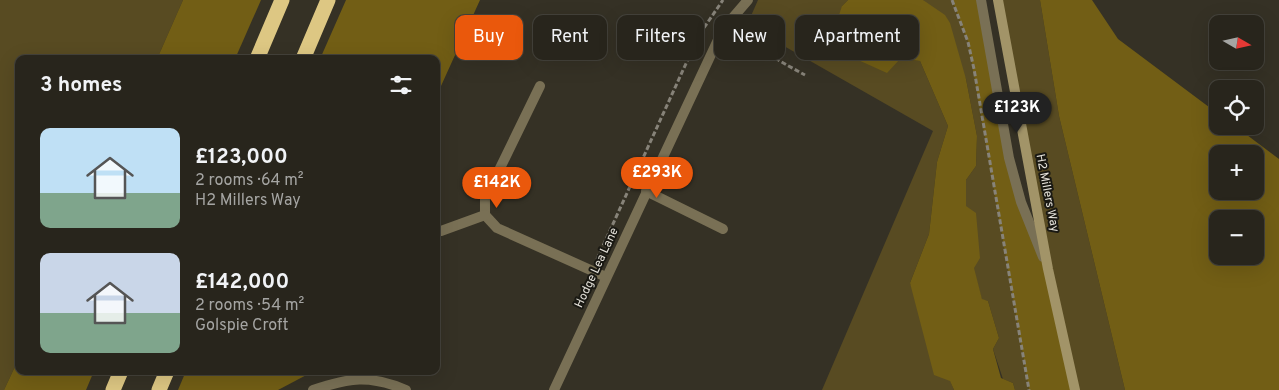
<!DOCTYPE html>
<meta charset="utf-8">
<style>
:root{--surface:#28251c;--page:#343129;--text:#f1f3f6;--muted:#a5a5a3;--line:#44423b;--accent:#ea580c}
body{margin:0;font-family:Overpass,sans-serif;background:var(--page);color:var(--text);height:100vh;display:flex;flex-direction:column;font-size:19px;white-space:nowrap}
*{box-sizing:border-box;margin:0}
p{font-size:16px;color:var(--muted)}
.icon{flex:none;width:28px;height:28px;fill:none;stroke:currentColor;stroke-width:2;stroke-linecap:round;stroke-linejoin:round}
.map{position:relative;flex:1;overflow:hidden}
.sheet{position:absolute;left:15px;top:55px;width:425px;height:320px;display:flex;flex-direction:column;background:var(--surface);border-radius:10px;box-shadow:0 5px 20px #0002,0 0 0 1px var(--line)}
.sheet>*{flex:none}
.top-card{position:absolute;left:455px;top:15px;width:475px;height:45px;display:flex;gap:10px}
.needle{width:32px;rotate:99deg}
.controls{position:absolute;left:1209px;top:15px;display:grid;gap:10px}
.controls a{display:grid;place-items:center;width:55px;height:55px;border-radius:10px;background:var(--surface);box-shadow:0 5px 20px #0002,0 0 0 1px var(--line);font-size:25px}
.price{position:absolute;translate:-50% -42px;padding:0 11px;border-radius:18px;background:var(--accent);color:#fff;font-size:16px;line-height:32px;filter:drop-shadow(0 1px 2px #0008)}
.price::after{content:'';position:absolute;left:50%;top:30px;width:15px;height:11px;margin-left:-8px;background:inherit;clip-path:polygon(0 0,100% 0,50% 100%)}
.price.active{background:#222;color:#fff}
ul{padding:0;list-style:none}
li{display:flex;align-items:center;gap:15px;height:125px;padding:0 25px}
li span{display:grid;place-items:center;flex:none;width:140px;height:100px;border-radius:10px;color:#555}
li>.icon{margin-inline-start:auto}
span .icon{width:60px;height:60px;fill:#fffc;stroke-width:1}
li b{font-size:21px}
h2{display:flex;justify-content:space-between;align-items:center;height:60px;padding:0 25px;font-size:21px}
.tag{padding:0 18px;border-radius:10px;background:var(--surface);box-shadow:0 5px 20px #0002,0 0 0 1px var(--line);font-size:18px;line-height:45px}
.tag.active{background:var(--accent);color:#fff}
.map>svg:first-child{display:block}
</style>
<div class="map">
<svg width="1279" height="390" viewBox="0 0 1279 390">
<rect width="100%" height="100%" fill="#353125"/>
<g fill="#584b22">
<path d="M 0,0 L 183,0 L 157,59 L 19,59 L 19,358 L 4,390 L 0,390 Z"/>
<path d="M 758,0 L 848,0 L 842,6 L 900,59 L 920,61 L 948,126 L 937,162 L 929,234 L 910,283 L 954,390 L 822,390 L 933,131 L 747,25 Z"/>
<path d="M 923,0 L 952,0 L 968,42 L 1029,390 L 1015,390 L 1013,383 L 1003,379 L 993,349 L 999,338 L 988,301 L 982,300 L 973,268 L 966,206 L 966,180 L 976,166 L 977,136 L 966,79 Z"/>
<path d="M 998,0 L 1040,0 L 1059,116 L 1125,390 L 1075,390 Z"/>
</g>
<g fill="#725e15" fill-rule="evenodd">
<path d="M 183,0 L 261,0 L 235,59 L 157,59 Z"/>
<path d="M 346,0 L 480,0 L 436,97 L 436,59 L 320,59 Z"/>
<path d="M 848,0 L 923,0 L 945,15 L 950,23 L 966,79 L 977,136 L 976,166 L 966,180 L 966,206 L 976,213 L 980,258 L 974,268 L 982,299 L 988,301 L 999,338 L 993,349 L 1001,378 L 1013,383 L 1015,390 L 954,390 L 950,381 L 934,375 L 910,283 L 929,234 L 937,162 L 948,126 L 920,61 L 900,59 L 887,73 L 847,55 L 833,33 L 842,6 Z"/>
<path d="M 952,0 L 981,0 L 1009,158 L 1048,269 L 1075,390 L 1029,390 L 968,42 Z"/>
<path d="M 1040,0 L 1092,0 L 1118,39 L 1217,113 L 1218,126 L 1235,126 L 1279,159 L 1279,390 L 1125,390 L 1059,116 ZM 1218,154 L 1255,154 L 1255,191 L 1218,191 ZM 1218,219 L 1255,219 L 1255,256 L 1218,256 Z"/>
<path d="M 19,358 L 19,371 L 94,371 L 86,390 L 4,390 Z"/>
<path d="M 186,371 L 314,371 L 278,390 L 178,390 Z"/>
</g>
<g fill="none" stroke-linecap="round" stroke-linejoin="round">
<g stroke="#878379" stroke-width="3" stroke-dasharray="5 2.5" stroke-linecap="butt">
<path d="M 952,0 L 968,42 L 974,69 L 1029,390"/>
<path d="M 741,29 C 758,50 783,63 805,75"/>
<path d="M 597,259 L 699,35 L 723,0"/>
</g>
<g stroke="#797055" stroke-width="10">
<path d="M 981,0 L 1009,158 L 1021,202 L 1043,257"/>
<path d="M 540,86 L 485,199 L 485,215 L 497,228 L 606,277"/>
<path d="M 646,191 L 723,229"/>
<path d="M 441,231 L 485,215"/>
<path d="M 313,390 C 349,378 369,374 406,390"/>
<path d="M 554,390 L 723,29 L 748,0"/>
</g>
<path stroke="#a29468" stroke-width="10" d="M 998,0 L 1048,269 L 1075,390"/>
<g stroke="#ddc783" stroke-width="15">
<path d="M 257,59 L 282,0"/>
<path d="M 303,59 L 328,0"/>
<path d="M 113,390 L 121,371"/>
<path d="M 159,390 L 167,371"/>
</g>
</g>
<g text-anchor="middle" dominant-baseline="central" stroke-width="4" stroke-linejoin="round" paint-order="stroke">
<g font-size="12" fill="#e6e3db" stroke="#1a1913">
<text transform="translate(1047 193) rotate(79)">H2 Millers Way</text>
<text transform="translate(597 268) rotate(-65)">Hodge Lea Lane</text>
</g>
</g>
</svg>
<div class="controls">
<a><svg class="needle" viewBox="-14 -14 28 28"><path d="M0-13l5 13h-10z" fill="#e53935"/><path d="M0 13l5-13h-10z" fill="#a5a5a3"/></svg></a>
<a><svg class="icon" aria-label="locate" viewBox="0 0 24 24"><circle cx="12" cy="12" r="6"/><path d="M12 2v4M12 18v4M2 12h4M18 12h4"/></svg></a>
<a>+</a>
<a>−</a>
</div>
<b class="price active" style="left:1017px;top:134px">£123K</b>
<b class="price" style="left:657px;top:199px">£293K</b>
<b class="price" style="left:497px;top:209px">£142K</b>
<div class="top-card">
<a class="tag active">Buy</a>
<a class="tag">Rent</a>
<a class="tag">Filters</a>
<a class="tag">New</a>
<a class="tag">Apartment</a>
</div>
<section class="sheet">
<h2>3 homes<svg class="icon" aria-label="filters" viewBox="0 0 24 24"><path d="M4 7h16M4 17h16"/><circle cx="9" cy="7" r="2"/><circle cx="15" cy="17" r="2"/></svg></h2>
<ul>
<li><span style="background:linear-gradient(#bfe0f5 65%,#7fa58c 0)"><svg class="icon" aria-label="home" viewBox="0 0 24 24"><path d="M3 11l9-7 9 7M6 9v11h12V9"/></svg></span><div><b>£123,000</b><p>2 rooms · 64 m²</p><p>H2 Millers Way</p></div></li>
<li><span style="background:linear-gradient(#c9d6e8 60%,#7fa58c 0)"><svg class="icon" aria-label="home" viewBox="0 0 24 24"><path d="M3 11l9-7 9 7M6 9v11h12V9"/></svg></span><div><b>£142,000</b><p>2 rooms · 54 m²</p><p>Golspie Croft</p></div></li>
</ul>
</section>
</div>
